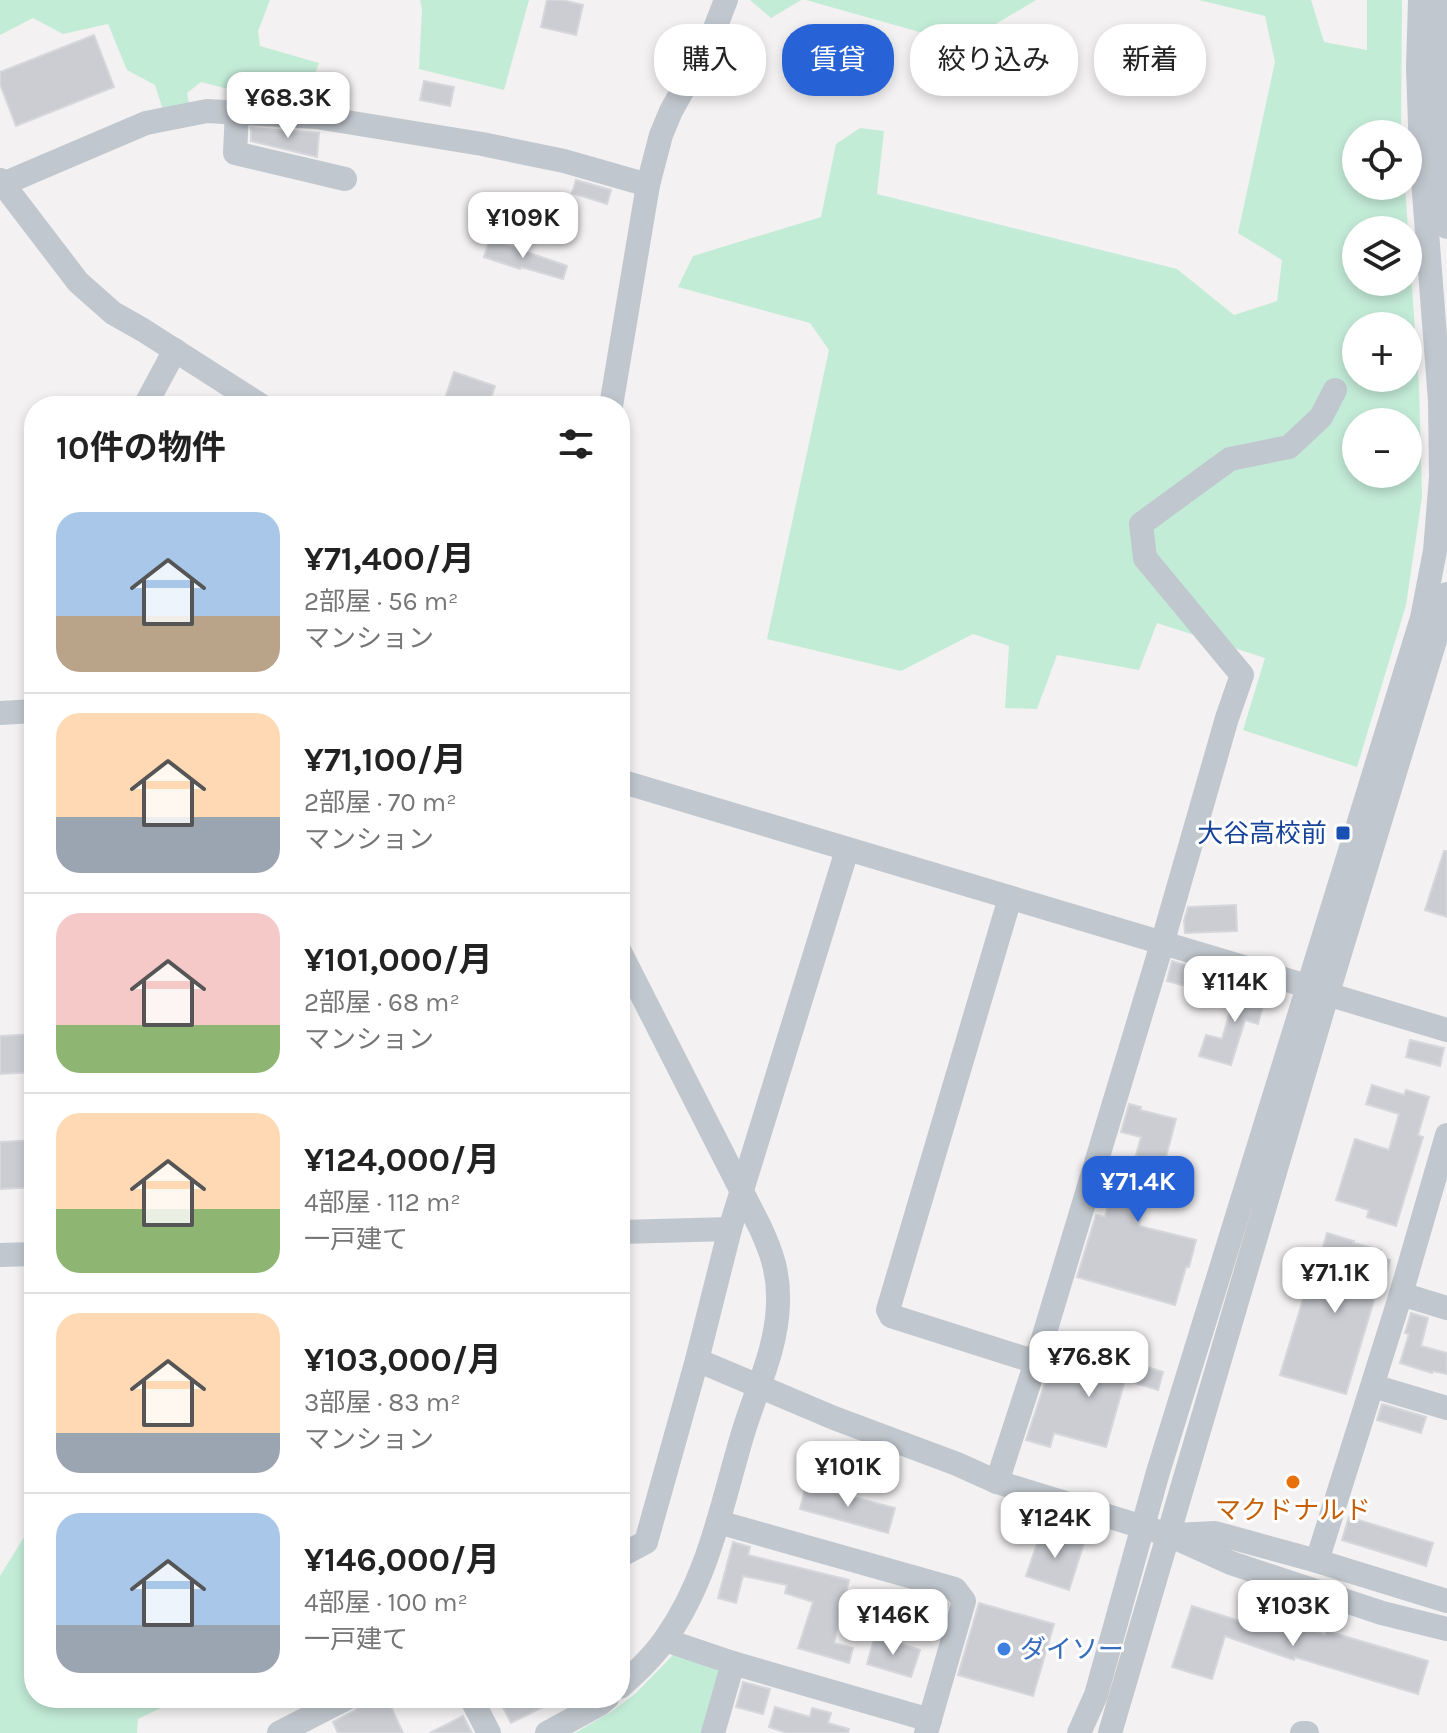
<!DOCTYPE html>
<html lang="ja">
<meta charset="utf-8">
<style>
:root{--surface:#fff;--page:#f6f6f6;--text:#222;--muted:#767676;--line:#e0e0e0;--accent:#2763d6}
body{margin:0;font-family:Karla,"Noto Sans JP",sans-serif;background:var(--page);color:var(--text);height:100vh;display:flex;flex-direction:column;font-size:30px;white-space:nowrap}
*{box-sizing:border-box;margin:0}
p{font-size:26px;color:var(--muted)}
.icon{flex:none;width:44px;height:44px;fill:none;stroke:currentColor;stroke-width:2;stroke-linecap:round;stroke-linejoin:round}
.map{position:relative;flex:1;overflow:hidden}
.panel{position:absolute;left:24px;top:396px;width:606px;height:1312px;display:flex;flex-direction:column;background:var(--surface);border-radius:32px;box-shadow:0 4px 12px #0003}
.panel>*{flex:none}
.banner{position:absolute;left:654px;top:24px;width:672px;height:72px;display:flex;gap:16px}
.buttons{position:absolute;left:1342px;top:120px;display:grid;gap:16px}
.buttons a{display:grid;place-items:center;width:80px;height:80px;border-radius:50%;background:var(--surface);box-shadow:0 4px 12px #0003;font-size:40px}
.price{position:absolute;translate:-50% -68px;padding:0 18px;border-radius:16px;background:#fff;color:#222;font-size:26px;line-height:52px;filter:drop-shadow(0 2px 4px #0008)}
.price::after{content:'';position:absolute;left:50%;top:48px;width:24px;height:18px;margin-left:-12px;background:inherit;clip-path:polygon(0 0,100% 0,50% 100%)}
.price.selected{background:var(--accent);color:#fff}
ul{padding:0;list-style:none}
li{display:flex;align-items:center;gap:24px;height:200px;padding:0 32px}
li+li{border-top:2px solid var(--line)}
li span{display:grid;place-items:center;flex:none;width:224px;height:160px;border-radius:24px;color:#555}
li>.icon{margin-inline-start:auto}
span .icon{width:96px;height:96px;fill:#fffc;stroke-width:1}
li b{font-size:34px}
h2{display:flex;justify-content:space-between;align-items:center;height:96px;padding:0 32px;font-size:34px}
.pill{padding:0 28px;border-radius:32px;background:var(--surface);box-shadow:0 4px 12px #0003;font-size:28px;line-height:72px}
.pill.selected{background:var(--accent);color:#fff}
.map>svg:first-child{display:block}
</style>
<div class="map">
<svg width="1447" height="1733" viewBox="0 0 1447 1733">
<rect width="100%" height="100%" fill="#f3f1f1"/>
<g fill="#c3ecd7" fill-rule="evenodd">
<path d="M 0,0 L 270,0 L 258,31 L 260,46 L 319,63 L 306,97 L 246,82 L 236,91 L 201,82 L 187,93 L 189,104 L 163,110 L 155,85 L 127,70 L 108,24 L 63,34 L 33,18 L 0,35 Z"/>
<path d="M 420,0 L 529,0 L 504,90 L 419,69 L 422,9 Z"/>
<path d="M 750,0 L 801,0 L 771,18 Z"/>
<path d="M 806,0 L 1036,0 L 962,44 Z"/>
<path d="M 1199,0 L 1311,0 L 1324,42 L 1367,50 L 1367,0 L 1402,0 L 1401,134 L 1356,134 L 1356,186 L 1405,186 L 1408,230 L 1356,230 L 1356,282 L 1408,282 L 1408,232 L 1419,386 L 1422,497 L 1406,605 L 1357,767 L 1243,730 L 1265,658 L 1157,623 L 1139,670 L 1057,655 L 1037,709 L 1005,708 L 1009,646 L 973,634 L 901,671 L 767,639 L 829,350 L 810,323 L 678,287 L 693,256 L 821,217 L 836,144 L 860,128 L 884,131 L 877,194 L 1177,269 L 1234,315 L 1277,301 L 1282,260 L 1238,233 L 1275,62 L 1265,16 ZM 1356,326 L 1408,326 L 1408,378 L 1356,378 ZM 1356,422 L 1408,422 L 1408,474 L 1356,474 Z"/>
<path d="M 34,1521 L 34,1698 L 181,1698 L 138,1719 L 137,1733 L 0,1733 L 0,1576 Z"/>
<path d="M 677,1651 L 721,1672 L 703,1733 L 575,1733 L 611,1712 L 635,1694 Z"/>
</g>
<g fill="#cbcdd3" stroke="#d5d7dc" stroke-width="2">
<path d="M 547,0 L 562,0 L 583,5 L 576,35 L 541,27 Z"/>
<path d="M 94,35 L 114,87 L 16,126 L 0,84 L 0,72 Z"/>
<path d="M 424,81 L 454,87 L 450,106 L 420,100 Z"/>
<path d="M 251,128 L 319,133 L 317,157 L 251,141 Z"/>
<path d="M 576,180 L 611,190 L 607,204 L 572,193 Z"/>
<path d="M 490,239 L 567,266 L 563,279 L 521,267 L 520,269 L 484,257 Z"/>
<path d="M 454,372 L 495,386 L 488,406 L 469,406 L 445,398 Z"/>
<path d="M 1444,851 L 1447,851 L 1447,917 L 1425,910 Z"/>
<path d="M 1236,905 L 1237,931 L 1185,933 L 1184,921 L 1188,907 Z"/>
<path d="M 1172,961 L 1198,969 L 1193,988 L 1167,981 Z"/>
<path d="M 1239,981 L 1256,986 L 1254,992 L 1266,995 L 1258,1024 L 1245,1020 L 1231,1065 L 1199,1056 L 1206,1035 L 1222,1039 Z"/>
<path d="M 34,1034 L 34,1072 L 0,1074 L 0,1036 Z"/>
<path d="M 1410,1040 L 1444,1048 L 1440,1066 L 1406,1057 Z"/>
<path d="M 1372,1085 L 1404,1095 L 1406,1090 L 1429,1097 L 1418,1135 L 1423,1137 L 1396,1226 L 1367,1217 L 1369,1210 L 1336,1200 L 1355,1139 L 1389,1150 L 1399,1114 L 1366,1104 Z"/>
<path d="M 1129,1104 L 1141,1107 L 1140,1110 L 1176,1119 L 1163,1168 L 1154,1166 L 1139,1226 L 1196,1240 L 1189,1267 L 1186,1267 L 1175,1305 L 1077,1277 L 1096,1215 L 1105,1217 L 1117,1167 L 1132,1170 L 1141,1137 L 1121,1132 Z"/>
<path d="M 34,1140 L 34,1187 L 0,1189 L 0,1142 Z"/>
<path d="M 1327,1233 L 1354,1241 L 1353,1243 L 1381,1250 L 1379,1257 L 1390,1260 L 1386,1274 L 1382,1273 L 1346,1394 L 1280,1375 L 1309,1280 L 1313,1281 Z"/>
<path d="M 1411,1313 L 1428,1318 L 1421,1346 L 1447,1353 L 1447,1374 L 1433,1371 L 1432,1373 L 1400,1363 L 1409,1334 L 1405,1333 Z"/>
<path d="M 1101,1343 L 1134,1353 L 1131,1362 L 1163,1372 L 1158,1390 L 1125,1380 L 1106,1447 L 1054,1433 L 1050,1447 L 1026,1440 L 1048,1374 L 1088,1386 Z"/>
<path d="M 1382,1404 L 1426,1417 L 1421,1433 L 1377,1420 Z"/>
<path d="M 806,1485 L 895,1508 L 888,1533 L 800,1509 Z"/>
<path d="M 1349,1517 L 1433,1543 L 1426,1566 L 1342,1540 Z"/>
<path d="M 1042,1529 L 1084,1543 L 1069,1590 L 1026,1576 Z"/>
<path d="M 733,1542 L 750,1547 L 748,1555 L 849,1580 L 834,1643 L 853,1648 L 849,1663 L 798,1648 L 813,1602 L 785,1593 L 787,1585 L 743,1576 L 736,1603 L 718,1598 Z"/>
<path d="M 928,1597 L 948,1604 L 940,1631 L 920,1624 Z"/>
<path d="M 979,1603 L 1054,1624 L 1033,1696 L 958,1675 Z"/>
<path d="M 1192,1606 L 1246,1623 L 1252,1608 L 1325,1635 L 1327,1631 L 1428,1661 L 1418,1694 L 1295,1657 L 1294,1660 L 1225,1636 L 1212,1679 L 1172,1667 Z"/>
<path d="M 875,1636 L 920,1650 L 911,1677 L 867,1664 Z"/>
<path d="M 743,1682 L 770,1689 L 763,1714 L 736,1707 Z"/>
<path d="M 368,1698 L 387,1698 L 403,1733 L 338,1733 L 333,1722 L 354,1711 L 359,1707 L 361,1701 Z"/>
<path d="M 498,1698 L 561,1698 L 511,1723 Z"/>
<path d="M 775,1707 L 810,1717 L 812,1708 L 831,1713 L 828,1723 L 849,1729 L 848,1733 L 787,1733 L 769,1727 Z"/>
<path d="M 463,1716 L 472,1733 L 430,1733 Z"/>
</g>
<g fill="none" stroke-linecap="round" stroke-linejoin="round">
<g stroke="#c0c7ce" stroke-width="24">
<path d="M 1442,0 C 1439,76 1441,151 1447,227"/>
<path d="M 237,112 L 235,153 L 345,179"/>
<path d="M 0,180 L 78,282 L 113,313 L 143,330 L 262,406"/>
<path d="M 3,184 L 146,123 L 207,111 L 316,117 L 482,144 L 564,161 L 648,185"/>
<path d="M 145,406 L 175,350"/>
<path d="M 611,406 L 648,185 L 661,135 L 671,111 L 710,41 L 726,0"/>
<path d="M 0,713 L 34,711"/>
<path d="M 620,781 L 1307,986"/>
<path d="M 1010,898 L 888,1310 L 891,1316 L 1036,1362"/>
<path d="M 620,952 L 760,1227 C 772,1253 779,1273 778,1303 C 777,1349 756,1390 743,1433 C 722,1503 709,1577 666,1638 C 654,1656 637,1672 620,1687"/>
<path d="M 1327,994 L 1447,1030"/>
<path d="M 620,1232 L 730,1229"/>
<path d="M 0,1255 L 34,1254"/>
<path d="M 1401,1294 L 1447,1308"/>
<path d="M 697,1360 L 834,1418 L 957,1464 L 997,1482 L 1169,1535 L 1231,1563 L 1382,1613 L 1447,1629"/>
<path d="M 1373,1386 L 1447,1408"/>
<path d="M 997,1482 L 1036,1362 L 1162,944 L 1227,718 L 1242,675 L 1145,558 L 1141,524 L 1230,459 L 1289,447 L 1321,417 L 1335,390"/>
<path d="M 718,1522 L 955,1589 L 964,1601 L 926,1733"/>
<path d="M 1176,1535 L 1215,1533 L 1317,1561 L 1447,1601"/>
<path d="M 620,1556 L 646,1542 L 697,1360 L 730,1229 L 847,850"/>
<path d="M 1317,1561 L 1401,1294 L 1447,1135"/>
<path d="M 665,1640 L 733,1663 L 930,1720"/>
<path d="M 471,1698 L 489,1733"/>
<path d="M 279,1733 L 347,1698"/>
<path d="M 547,1733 L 600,1704 L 607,1698"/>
<path d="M 713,1733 L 733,1663"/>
<path d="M 1079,1733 L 1096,1695 L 1158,1472 L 1422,618 L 1435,551 L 1441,477 L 1440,401 L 1421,154 L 1418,67 L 1420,0"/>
<path d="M 1110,1733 L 1320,1019 L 1440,624 L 1447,594"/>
<path d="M 1302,1733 L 1307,1733"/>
</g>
</g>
<rect fill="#1a4fb4" stroke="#fff" stroke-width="3" x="1335" y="825" width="16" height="16" rx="4"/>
<circle fill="#e8710a" stroke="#fff" stroke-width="3" cx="1293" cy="1482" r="8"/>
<circle fill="#3f7fe0" stroke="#fff" stroke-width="3" cx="1004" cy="1649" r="8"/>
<g text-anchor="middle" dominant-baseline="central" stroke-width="6" stroke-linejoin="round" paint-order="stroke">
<g font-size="26" fill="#164399" stroke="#fff" text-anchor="end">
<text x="1327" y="833">大谷高校前</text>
</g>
<g font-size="26" fill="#c56008" stroke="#fff">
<text x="1293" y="1510">マクドナルド</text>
</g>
<g font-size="26" fill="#366cbe" stroke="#fff" text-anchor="start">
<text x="1020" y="1649">ダイソー</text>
</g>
</g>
</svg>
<div class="buttons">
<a><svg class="icon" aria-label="locate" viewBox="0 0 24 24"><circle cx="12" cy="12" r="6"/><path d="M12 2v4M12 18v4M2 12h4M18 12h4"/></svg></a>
<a><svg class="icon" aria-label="layers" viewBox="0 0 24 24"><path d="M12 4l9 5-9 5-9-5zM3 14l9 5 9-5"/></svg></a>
<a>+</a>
<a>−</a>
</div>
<b class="price" style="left:288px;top:140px">¥68.3K</b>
<b class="price" style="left:523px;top:260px">¥109K</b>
<b class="price" style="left:1235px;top:1024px">¥114K</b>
<b class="price selected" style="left:1138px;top:1224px">¥71.4K</b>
<b class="price" style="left:1335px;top:1315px">¥71.1K</b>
<b class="price" style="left:1089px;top:1399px">¥76.8K</b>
<b class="price" style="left:848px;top:1509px">¥101K</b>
<b class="price" style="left:1055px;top:1560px">¥124K</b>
<b class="price" style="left:1293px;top:1648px">¥103K</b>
<b class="price" style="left:893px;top:1657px">¥146K</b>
<div class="banner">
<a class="pill">購入</a>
<a class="pill selected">賃貸</a>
<a class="pill">絞り込み</a>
<a class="pill">新着</a>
</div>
<section class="panel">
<h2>10件の物件<svg class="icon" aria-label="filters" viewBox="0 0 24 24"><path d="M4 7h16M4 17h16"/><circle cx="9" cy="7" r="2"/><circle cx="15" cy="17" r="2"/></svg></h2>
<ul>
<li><span style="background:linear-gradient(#a9c7e8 65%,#b9a48a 0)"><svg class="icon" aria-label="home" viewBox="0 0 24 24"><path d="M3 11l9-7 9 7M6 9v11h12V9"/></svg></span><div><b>¥71,400/月</b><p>2部屋 · 56 m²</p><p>マンション</p></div></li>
<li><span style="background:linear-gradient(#ffd9b3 65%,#9aa5b1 0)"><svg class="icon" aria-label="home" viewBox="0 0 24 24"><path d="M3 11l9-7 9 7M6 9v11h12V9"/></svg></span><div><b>¥71,100/月</b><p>2部屋 · 70 m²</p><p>マンション</p></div></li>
<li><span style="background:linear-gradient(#f6c9c9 70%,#8fb573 0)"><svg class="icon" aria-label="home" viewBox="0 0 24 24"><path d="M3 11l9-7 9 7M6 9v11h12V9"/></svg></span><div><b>¥101,000/月</b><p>2部屋 · 68 m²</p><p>マンション</p></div></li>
<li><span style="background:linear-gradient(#ffd9b3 60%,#8fb573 0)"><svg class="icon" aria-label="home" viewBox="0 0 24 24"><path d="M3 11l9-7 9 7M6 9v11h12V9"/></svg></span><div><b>¥124,000/月</b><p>4部屋 · 112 m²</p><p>一戸建て</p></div></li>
<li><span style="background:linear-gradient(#ffd9b3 75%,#9aa5b1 0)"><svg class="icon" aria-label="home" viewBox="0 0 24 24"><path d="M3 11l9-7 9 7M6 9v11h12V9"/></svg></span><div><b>¥103,000/月</b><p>3部屋 · 83 m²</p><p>マンション</p></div></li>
<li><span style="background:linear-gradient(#a9c7e8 70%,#9aa5b1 0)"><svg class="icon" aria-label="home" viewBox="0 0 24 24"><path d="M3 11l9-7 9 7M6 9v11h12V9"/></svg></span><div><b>¥146,000/月</b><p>4部屋 · 100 m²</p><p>一戸建て</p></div></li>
</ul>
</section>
</div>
